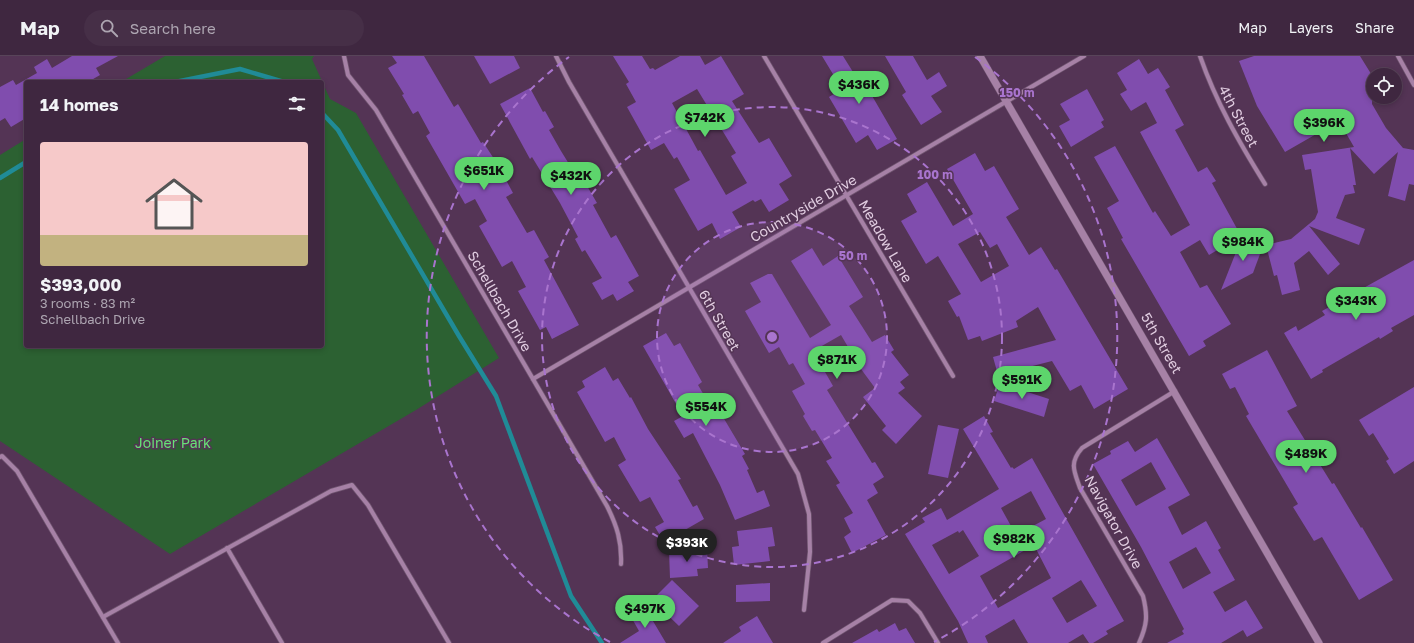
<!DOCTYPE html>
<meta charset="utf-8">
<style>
:root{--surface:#3f2740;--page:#462f47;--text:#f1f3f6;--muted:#ada5b1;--line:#584459;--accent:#5dd56c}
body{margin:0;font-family:"Golos Text",sans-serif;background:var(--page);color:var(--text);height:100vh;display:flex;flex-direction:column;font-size:15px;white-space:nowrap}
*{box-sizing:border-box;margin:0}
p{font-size:13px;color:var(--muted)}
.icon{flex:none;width:22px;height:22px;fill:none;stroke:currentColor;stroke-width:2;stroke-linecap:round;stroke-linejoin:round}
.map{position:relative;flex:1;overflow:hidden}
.details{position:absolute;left:24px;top:24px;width:300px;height:268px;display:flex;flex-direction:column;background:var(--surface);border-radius:4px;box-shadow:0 2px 6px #0003,0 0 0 1px var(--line)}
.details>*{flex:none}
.controls{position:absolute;left:1366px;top:12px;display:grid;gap:8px}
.controls a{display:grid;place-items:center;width:36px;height:36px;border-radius:50%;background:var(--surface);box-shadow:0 2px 6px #0003,0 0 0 1px var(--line);font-size:20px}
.price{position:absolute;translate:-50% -34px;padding:0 9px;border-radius:14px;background:var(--accent);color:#111;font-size:13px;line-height:26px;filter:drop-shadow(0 1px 2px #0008)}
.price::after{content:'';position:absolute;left:50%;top:24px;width:12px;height:9px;margin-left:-6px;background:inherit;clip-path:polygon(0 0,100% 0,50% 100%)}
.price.selected{background:#222;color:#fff}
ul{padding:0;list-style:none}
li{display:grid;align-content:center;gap:8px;height:212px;padding:0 16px}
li+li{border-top:1px solid var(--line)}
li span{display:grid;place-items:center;height:124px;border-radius:4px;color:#555}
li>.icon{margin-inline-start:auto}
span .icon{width:72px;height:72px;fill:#fffc;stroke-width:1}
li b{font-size:17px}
h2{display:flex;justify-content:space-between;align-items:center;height:48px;padding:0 16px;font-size:17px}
header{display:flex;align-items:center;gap:24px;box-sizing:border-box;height:56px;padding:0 20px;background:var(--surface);border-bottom:1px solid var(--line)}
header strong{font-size:19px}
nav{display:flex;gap:22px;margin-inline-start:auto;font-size:14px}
.search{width:280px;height:36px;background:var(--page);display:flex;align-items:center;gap:10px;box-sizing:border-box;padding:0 14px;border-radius:22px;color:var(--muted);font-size:15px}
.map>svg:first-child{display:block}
</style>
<header>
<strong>Map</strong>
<div class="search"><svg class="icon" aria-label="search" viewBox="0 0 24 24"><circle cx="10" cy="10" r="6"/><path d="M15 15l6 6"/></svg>Search here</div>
<nav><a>Map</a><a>Layers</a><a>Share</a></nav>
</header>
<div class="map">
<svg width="1414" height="587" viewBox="0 0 1414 587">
<rect width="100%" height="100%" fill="#543455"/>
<path fill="#2c6132" d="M 165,0 L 314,0 L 312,3 L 330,43 L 356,57 L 499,302 L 416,354 L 170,498 L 0,385 L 0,99 L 26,83 L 26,290 L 322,290 L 322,26 L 121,26 Z"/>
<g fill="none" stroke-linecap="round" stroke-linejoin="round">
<g stroke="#208b97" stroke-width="4.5">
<path d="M 175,26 L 240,13 L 284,26"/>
<path d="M 322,57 L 338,74 L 459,280 L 496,340 L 571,540 L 602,587"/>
<path d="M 0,122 L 26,106"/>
</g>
</g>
<g fill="#804dae" fill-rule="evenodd">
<path d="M 72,0 L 118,0 L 96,12 L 100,19 L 88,26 L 26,26 L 26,62 L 11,71 L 5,62 L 0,65 L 0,31 L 13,24 L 16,29 L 37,17 L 34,11 L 47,3 L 52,12 Z"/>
<path d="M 392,0 L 424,0 L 454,51 L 458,48 L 481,87 L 483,86 L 498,109 L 513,137 L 506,141 L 527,177 L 534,174 L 549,201 L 544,204 L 579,269 L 552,283 L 546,271 L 540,274 L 518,235 L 526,231 L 512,205 L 502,211 L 479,170 L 487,165 L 475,143 L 465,148 L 426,80 L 430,77 L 418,55 L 413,58 L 402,39 L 404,38 L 388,12 L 397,7 Z"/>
<path d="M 474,0 L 514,0 L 520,12 L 490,28 Z"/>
<path d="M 613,0 L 642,0 L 650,13 L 653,12 L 655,14 L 680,0 L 700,0 L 705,9 L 721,0 L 744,38 L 732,45 L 759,87 L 769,82 L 792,120 L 779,128 L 789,144 L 769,156 L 761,143 L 755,146 L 753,144 L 732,156 L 741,171 L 720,183 L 712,167 L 698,175 L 674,133 L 690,124 L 677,101 L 674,103 L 664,87 L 651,94 L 627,51 L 636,46 L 626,28 L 629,26 ZM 697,33 L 736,97 L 731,100 L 747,127 L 726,139 L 700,94 L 698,95 L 672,47 Z"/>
<path d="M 822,0 L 843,0 L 858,24 L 868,18 L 878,34 L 871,38 L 897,83 L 877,94 L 868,79 L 856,87 L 829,41 L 842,33 Z"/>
<path d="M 885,0 L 913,0 L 927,24 L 939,16 L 947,30 L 931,40 L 942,56 L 921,69 L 902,39 L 906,36 Z"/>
<path d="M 1254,0 L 1360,0 L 1373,21 L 1372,48 L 1386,72 L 1403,92 L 1414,94 L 1414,129 L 1409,128 L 1405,145 L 1388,140 L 1398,96 L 1374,118 L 1350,92 L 1356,129 L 1353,129 L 1355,137 L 1345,139 L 1336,162 L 1365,173 L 1359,189 L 1309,170 L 1340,208 L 1328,219 L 1309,195 L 1294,207 L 1300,234 L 1282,239 L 1277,219 L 1274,220 L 1266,189 L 1291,183 L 1315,163 L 1318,156 L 1311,113 L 1305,114 L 1302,99 L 1354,91 L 1339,65 L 1285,96 L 1257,50 L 1239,5 Z"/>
<path d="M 1139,3 L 1148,18 L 1158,12 L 1170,31 L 1165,34 L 1184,69 L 1175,74 L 1198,116 L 1207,111 L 1216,125 L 1212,127 L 1241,180 L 1209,199 L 1200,184 L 1180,196 L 1200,232 L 1207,229 L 1231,268 L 1203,285 L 1206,290 L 1189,300 L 1121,183 L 1123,182 L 1107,152 L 1119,145 L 1094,101 L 1115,90 L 1153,157 L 1155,155 L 1171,180 L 1190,169 L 1140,76 L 1157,67 L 1146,46 L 1131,55 L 1120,38 L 1127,34 L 1117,17 Z"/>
<path d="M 530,32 L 543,56 L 545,55 L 554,71 L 549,74 L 561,95 L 569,108 L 573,106 L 597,147 L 593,149 L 611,182 L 616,179 L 639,220 L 628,226 L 634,235 L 617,245 L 613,238 L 602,244 L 592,227 L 602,222 L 585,194 L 582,196 L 575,183 L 578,181 L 560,147 L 532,101 L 530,103 L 500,48 Z"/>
<path d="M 1087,33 L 1104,64 L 1101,66 L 1104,71 L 1071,91 L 1059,70 L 1070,64 L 1060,48 Z"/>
<path d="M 975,97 L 985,115 L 994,110 L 1019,153 L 1006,161 L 1029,199 L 1041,191 L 1055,214 L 1057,213 L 1128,333 L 1094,353 L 1081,329 L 1070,335 L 1052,305 L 998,319 L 993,301 L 1056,284 L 1038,251 L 1016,265 L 1018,271 L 982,285 L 980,280 L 968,284 L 959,260 L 957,261 L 948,245 L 961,238 L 938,200 L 926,208 L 901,165 L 917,156 L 907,138 L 927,126 L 953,170 L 973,158 L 947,113 ZM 980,176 L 990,192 L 997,188 L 1009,210 L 981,226 L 958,188 Z"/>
<path d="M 1242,181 L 1263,190 L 1253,217 L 1221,234 Z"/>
<path d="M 812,192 L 823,210 L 838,200 L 863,241 L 849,250 L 872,286 L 885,279 L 894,294 L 891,296 L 909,319 L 900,326 L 905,332 L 898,337 L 922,360 L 896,388 L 882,374 L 886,370 L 863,341 L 875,332 L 861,313 L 841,279 L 813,295 L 833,330 L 827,334 L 872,407 L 875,406 L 884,421 L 873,428 L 878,437 L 867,444 L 886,479 L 852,497 L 844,481 L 851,476 L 844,462 L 853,457 L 836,429 L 840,427 L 826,405 L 832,402 L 815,374 L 812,375 L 803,360 L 805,358 L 792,335 L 805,328 L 793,307 L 789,309 L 779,291 L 769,297 L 745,255 L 761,246 L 750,227 L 768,218 L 772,218 L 810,282 L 831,269 L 791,205 Z"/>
<path d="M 1414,204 L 1414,259 L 1391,272 L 1393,275 L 1380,283 L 1379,281 L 1322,314 L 1323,316 L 1311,323 L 1284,277 L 1296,270 L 1298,275 L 1325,259 L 1322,255 Z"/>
<path d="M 666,277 L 674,290 L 680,287 L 702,326 L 698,329 L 715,358 L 720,356 L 745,398 L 742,400 L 749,413 L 747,414 L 757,437 L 764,434 L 770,450 L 735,464 L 720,429 L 693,377 L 684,382 L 674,365 L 683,360 L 643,290 Z"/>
<path d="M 1267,294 L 1297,350 L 1287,355 L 1332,428 L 1334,427 L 1361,472 L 1362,471 L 1393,524 L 1359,544 L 1322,481 L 1314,485 L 1293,451 L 1298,448 L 1246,360 L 1249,358 L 1235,331 L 1230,333 L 1222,318 Z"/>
<path d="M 605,311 L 613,325 L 618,322 L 630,342 L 631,341 L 648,373 L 681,423 L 678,424 L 693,451 L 697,449 L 704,463 L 664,486 L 655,471 L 664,466 L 650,441 L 640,446 L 618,409 L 626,404 L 614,381 L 605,386 L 577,336 L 585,331 L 582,325 Z"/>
<path d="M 1000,327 L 1049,343 L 1044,361 L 994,345 Z"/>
<path d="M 1414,331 L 1414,405 L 1394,418 L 1386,405 L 1389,403 L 1373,377 L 1369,380 L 1359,364 Z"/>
<path d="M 984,360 L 993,376 L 990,377 L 1011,412 L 1012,411 L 1014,413 L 1032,402 L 1124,565 L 1106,575 L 1108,578 L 1093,587 L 1089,587 L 1083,578 L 1068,587 L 1028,587 L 1014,563 L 985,580 L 988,587 L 968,587 L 958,565 L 905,478 L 925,466 L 922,462 L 941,452 L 947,464 L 999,433 L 963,373 ZM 1031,435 L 1046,463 L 1016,479 L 1001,452 ZM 963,474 L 979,500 L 949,518 L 932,489 L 958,475 L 959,477 ZM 1034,489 L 1051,522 L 998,552 L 980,520 ZM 1081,524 L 1097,550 L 1067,567 L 1052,542 Z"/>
<path d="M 938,369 L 959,373 L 948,422 L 928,418 Z"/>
<path d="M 1157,382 L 1190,439 L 1168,451 L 1182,479 L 1206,465 L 1221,492 L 1218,494 L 1235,524 L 1213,536 L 1225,556 L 1246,544 L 1263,572 L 1247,581 L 1243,574 L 1221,587 L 1167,587 L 1184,578 L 1182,575 L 1184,573 L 1141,491 L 1093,408 L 1111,398 L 1110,395 L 1128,385 L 1135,396 ZM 1151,406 L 1166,433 L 1136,450 L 1121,424 ZM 1196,491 L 1211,517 L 1183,533 L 1169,506 Z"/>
<path d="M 772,471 L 775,490 L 768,491 L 770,505 L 734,509 L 732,491 L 739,490 L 737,475 Z"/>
<path d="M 707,493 L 708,512 L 697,513 L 698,520 L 670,522 L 669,495 Z"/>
<path d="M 672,524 L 699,550 L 679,570 L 652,544 Z"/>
<path d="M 770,527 L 770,545 L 736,546 L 736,529 Z"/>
<path d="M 644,550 L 666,587 L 620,587 L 639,575 L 630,559 Z"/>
<path d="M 757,560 L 773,587 L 723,587 L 741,575 L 739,571 Z"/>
<path d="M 895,567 L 899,575 L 906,572 L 915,587 L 852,587 L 877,573 L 879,576 Z"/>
</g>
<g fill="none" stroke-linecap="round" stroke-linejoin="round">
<defs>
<g id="minor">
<path d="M 344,0 L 348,19 L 376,54 L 607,450 C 617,470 622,486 621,508"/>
<path d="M 556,0 L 569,26 L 798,418 L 809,458 L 810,496 L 804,554"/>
<path d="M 764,0 L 953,320"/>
<path d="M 1200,0 C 1216,46 1239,86 1265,128"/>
<path d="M 1398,0 L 1414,29"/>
<path d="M 533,323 L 1084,0"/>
<path d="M 0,401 L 2,400 L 17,415 L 118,587"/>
<path d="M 227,492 L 282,587"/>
<path d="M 103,561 L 331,435 L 352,429 L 368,449 L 449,587"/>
<path d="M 823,587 L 892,544 L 908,545 L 920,557 L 938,587"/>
<path d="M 1139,587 C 1147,569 1148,560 1143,540 L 1080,432 C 1074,415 1069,407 1082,392 L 1175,335"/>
</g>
<path id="tertiary" d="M 980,0 L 1319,587"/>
</defs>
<use href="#minor" stroke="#6f546f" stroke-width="5.5"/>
<use href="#tertiary" stroke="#6f546f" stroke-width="8"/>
<use href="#minor" stroke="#a681a6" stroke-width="4"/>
<use href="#tertiary" stroke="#a681a6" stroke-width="7"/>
</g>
<circle cx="772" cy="281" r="115" fill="#a974ce" fill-opacity=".12"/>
<g fill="none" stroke="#a974ce" stroke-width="2" stroke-dasharray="7 5">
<circle cx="772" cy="281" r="115"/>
<circle cx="772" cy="281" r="230"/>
<path d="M610 586A346 346 0 0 1 569 1M975 1A346 346 0 0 1 934 586"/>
</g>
<g text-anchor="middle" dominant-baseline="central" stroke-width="3" stroke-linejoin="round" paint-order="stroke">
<g font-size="14" fill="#e1cde1" stroke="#543455">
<text transform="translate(1239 60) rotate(62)">4th Street</text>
<text transform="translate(803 152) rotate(-30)">Countryside Drive</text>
<text transform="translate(886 185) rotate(60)">Meadow Lane</text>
<text transform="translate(500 245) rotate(60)">Schellbach Drive</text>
<text transform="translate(720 264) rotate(60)">6th Street</text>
<text transform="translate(1162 287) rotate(60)">5th Street</text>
<text transform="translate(1114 466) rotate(61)">Navigator Drive</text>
</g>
<g font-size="14" fill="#67e276" stroke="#543455">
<text x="173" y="386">Joiner Park</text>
</g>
</g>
<circle cx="772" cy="281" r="6" fill="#a974ce" stroke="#543455" stroke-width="2"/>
<g font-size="12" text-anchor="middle" font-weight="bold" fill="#a974ce" stroke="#543455" stroke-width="3" stroke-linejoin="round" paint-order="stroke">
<text x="1017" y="41">150 m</text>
<text x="935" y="123">100 m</text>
<text x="853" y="204">50 m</text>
</g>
</svg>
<div class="controls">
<a><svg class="icon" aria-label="locate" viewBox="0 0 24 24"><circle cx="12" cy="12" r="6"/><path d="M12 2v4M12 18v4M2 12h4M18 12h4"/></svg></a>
</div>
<b class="price" style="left:859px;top:49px">$436K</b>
<b class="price" style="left:705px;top:82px">$742K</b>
<b class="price" style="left:1324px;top:87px">$396K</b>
<b class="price" style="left:484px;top:135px">$651K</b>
<b class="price" style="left:571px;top:140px">$432K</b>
<b class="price" style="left:1243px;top:206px">$984K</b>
<b class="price" style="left:1356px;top:265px">$343K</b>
<b class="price" style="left:837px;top:324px">$871K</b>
<b class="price" style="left:1022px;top:344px">$591K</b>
<b class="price" style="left:706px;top:371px">$554K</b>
<b class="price" style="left:1306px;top:418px">$489K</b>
<b class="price" style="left:1014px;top:503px">$982K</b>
<b class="price selected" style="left:687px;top:507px">$393K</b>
<b class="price" style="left:645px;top:573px">$497K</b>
<section class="details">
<h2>14 homes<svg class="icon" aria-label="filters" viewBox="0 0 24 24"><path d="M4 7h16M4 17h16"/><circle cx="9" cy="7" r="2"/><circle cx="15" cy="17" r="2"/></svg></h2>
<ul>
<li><span style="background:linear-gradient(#f6c9c9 75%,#c2b280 0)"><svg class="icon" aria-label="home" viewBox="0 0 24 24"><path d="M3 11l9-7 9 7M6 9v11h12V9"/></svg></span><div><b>$393,000</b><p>3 rooms · 83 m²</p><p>Schellbach Drive</p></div></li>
</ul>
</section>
</div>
